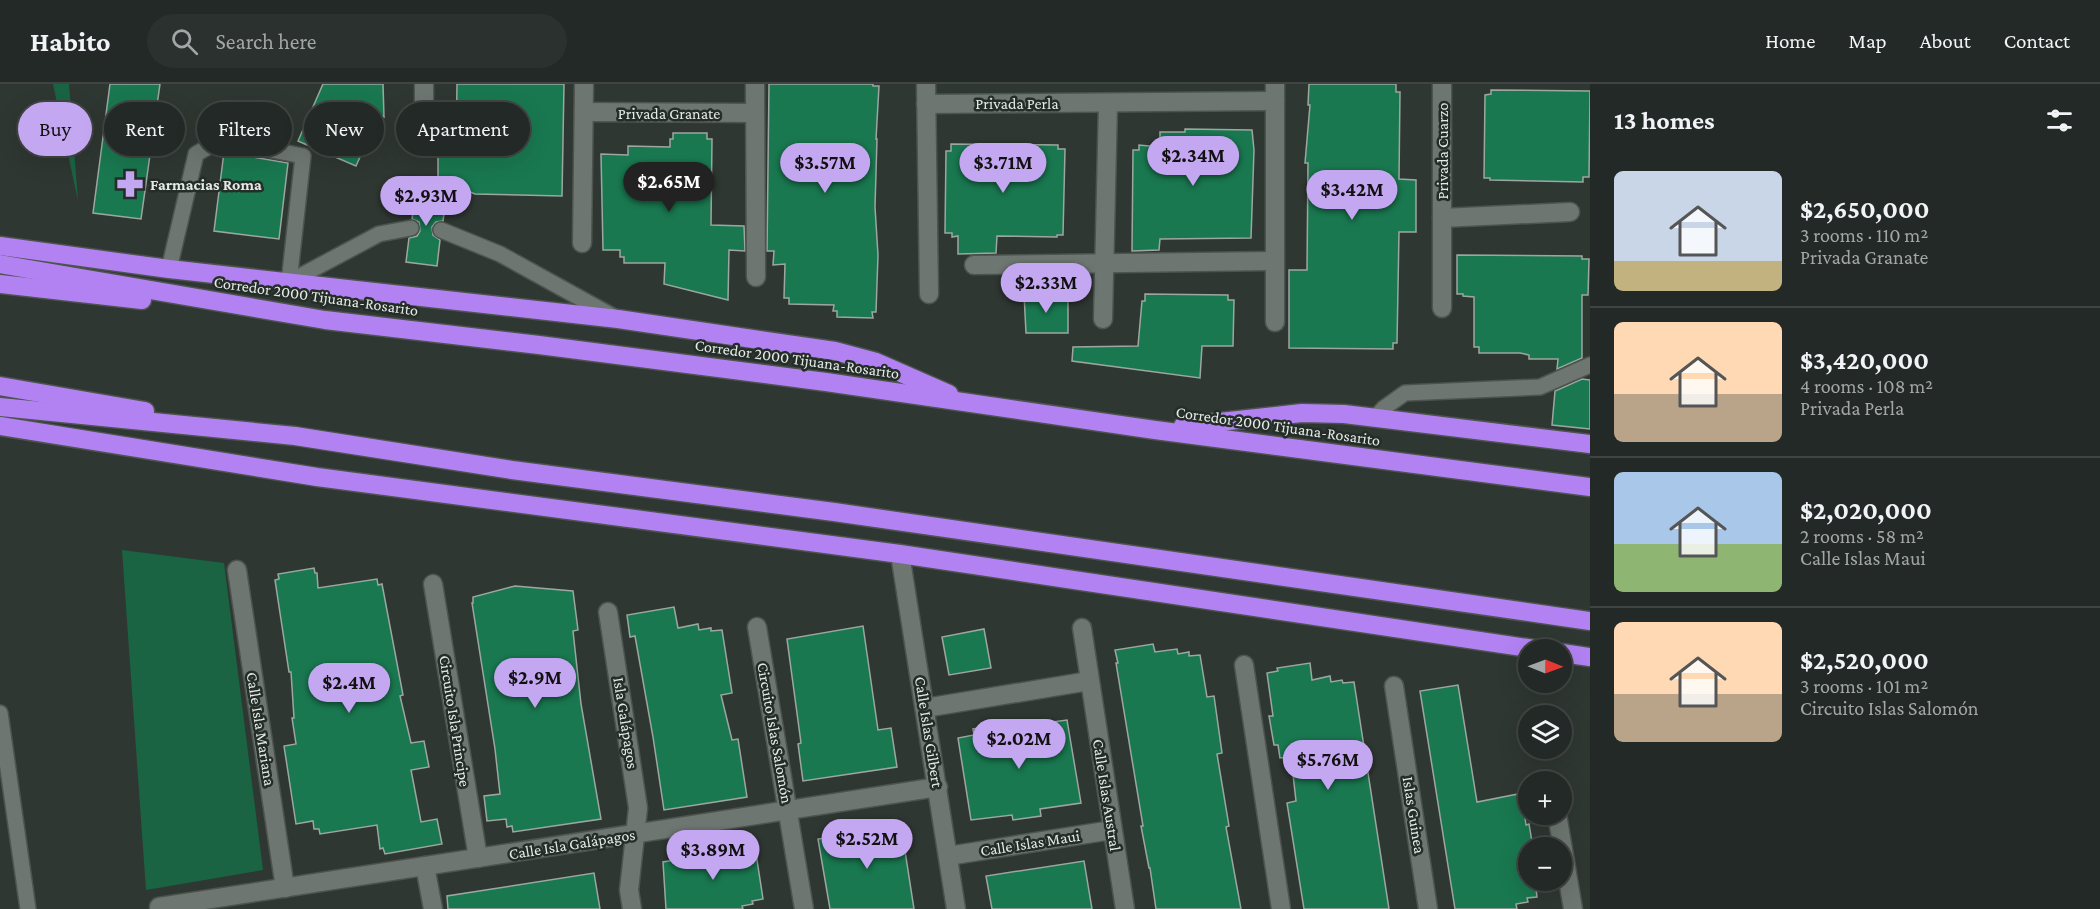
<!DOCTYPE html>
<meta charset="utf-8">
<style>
:root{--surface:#232926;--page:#2b312e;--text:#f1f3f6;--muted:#a3a6a7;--line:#404543;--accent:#c4a7f1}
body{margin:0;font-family:"Crimson Pro",serif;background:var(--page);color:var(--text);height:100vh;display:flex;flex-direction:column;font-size:22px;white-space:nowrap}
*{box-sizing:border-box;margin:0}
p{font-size:20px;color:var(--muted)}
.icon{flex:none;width:33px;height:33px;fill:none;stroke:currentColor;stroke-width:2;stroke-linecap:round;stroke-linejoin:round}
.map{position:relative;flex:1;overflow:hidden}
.drawer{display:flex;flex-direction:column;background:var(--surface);width:510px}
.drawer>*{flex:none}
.banner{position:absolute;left:18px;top:18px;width:570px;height:54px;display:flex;gap:12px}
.needle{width:39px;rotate:91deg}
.tools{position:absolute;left:1518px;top:555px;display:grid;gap:12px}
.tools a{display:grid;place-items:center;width:54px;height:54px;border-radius:50%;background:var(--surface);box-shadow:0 6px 24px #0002,0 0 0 2px var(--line);font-size:30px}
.price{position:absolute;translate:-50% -51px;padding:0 14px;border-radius:21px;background:var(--accent);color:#111;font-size:20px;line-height:39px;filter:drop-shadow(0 2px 3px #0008)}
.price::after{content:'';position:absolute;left:50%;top:36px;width:18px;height:14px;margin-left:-9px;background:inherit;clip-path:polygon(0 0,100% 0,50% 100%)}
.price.on{background:#222;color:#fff}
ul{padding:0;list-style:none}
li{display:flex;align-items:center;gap:18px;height:150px;padding:0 24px}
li+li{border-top:2px solid var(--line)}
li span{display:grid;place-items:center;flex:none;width:168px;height:120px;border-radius:9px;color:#555}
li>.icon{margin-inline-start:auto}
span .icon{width:72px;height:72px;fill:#fffc;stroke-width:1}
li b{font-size:26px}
h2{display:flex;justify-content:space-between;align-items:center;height:72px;padding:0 24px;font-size:26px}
.tag{padding:0 21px;border-radius:27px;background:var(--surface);box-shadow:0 6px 24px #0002,0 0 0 2px var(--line);font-size:21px;line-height:54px}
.tag.on{background:var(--accent);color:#111}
header{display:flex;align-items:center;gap:36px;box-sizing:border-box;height:84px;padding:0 30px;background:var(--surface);border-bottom:2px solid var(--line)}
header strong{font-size:28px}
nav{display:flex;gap:33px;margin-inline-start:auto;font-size:21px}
.search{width:420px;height:54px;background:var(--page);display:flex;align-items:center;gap:15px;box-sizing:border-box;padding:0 21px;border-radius:33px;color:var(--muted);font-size:22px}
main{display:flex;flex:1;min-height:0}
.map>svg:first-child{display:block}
</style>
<header>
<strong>Habito</strong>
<div class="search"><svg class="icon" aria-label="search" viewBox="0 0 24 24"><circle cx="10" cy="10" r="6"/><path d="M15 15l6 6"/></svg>Search here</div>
<nav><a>Home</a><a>Map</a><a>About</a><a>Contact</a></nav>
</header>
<main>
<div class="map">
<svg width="1590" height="825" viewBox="0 0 1590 825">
<rect width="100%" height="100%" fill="#2f3732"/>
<g fill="#1a6443">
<path d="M 53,0 L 69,0 L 78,117 Z"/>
<path d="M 122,466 L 224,479 L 263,786 L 146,806 Z"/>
</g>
<g fill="#197850" stroke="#9da7a1" stroke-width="1.5">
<path d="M 110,0 L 160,0 L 141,135 L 93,129 Z"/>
<path d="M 323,0 L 383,0 L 384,33 L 382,32 L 382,40 L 380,40 L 379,46 L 372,46 L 356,82 L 298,57 Z"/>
<path d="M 457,0 L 564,0 L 562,112 L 475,110 L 438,95 L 438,72 L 456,72 Z"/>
<path d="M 769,0 L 873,0 L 873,2 L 879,2 L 876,55 L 877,55 L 875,123 L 878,171 L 876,228 L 872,228 L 873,234 L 837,233 L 837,227 L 833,227 L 834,221 L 789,220 L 789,214 L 784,214 L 785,180 L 773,181 L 774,167 L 767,167 Z"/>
<path d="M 1309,0 L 1396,0 L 1396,8 L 1400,8 L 1399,95 L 1416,96 L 1416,148 L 1399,148 L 1397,259 L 1393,259 L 1393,265 L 1289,264 L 1289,186 L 1307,186 L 1308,79 L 1305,79 L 1310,21 L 1308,21 Z"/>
<path d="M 1491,6 L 1590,7 L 1589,93 L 1583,93 L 1583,98 L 1490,96 L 1490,94 L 1484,94 L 1485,11 L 1491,10 Z"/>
<path d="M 1185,45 L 1252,46 L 1254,66 L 1251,154 L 1160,155 L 1159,166 L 1132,167 L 1133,66 L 1139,66 L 1139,61 L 1160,63 L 1160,48 L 1185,48 Z"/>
<path d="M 673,49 L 707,49 L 707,55 L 712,55 L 711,141 L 744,142 L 745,167 L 729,166 L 728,216 L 664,200 L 665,179 L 624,179 L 624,173 L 620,173 L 620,166 L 603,166 L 601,70 L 628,71 L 628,62 L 670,63 L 670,55 L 673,55 Z"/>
<path d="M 951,60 L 1058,61 L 1058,65 L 1065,65 L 1063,151 L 1057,151 L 1057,153 L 997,152 L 996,169 L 958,170 L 958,152 L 952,153 L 952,149 L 945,149 L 946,67 L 951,67 Z"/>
<path d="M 224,68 L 288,79 L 279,155 L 214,147 Z"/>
<path d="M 416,104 L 447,108 L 443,137 L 436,138 L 432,143 L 433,151 L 440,156 L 437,182 L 406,178 L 409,154 L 417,152 L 420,147 L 419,138 L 412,135 Z"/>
<path d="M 1457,171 L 1582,172 L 1582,175 L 1589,175 L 1588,211 L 1582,211 L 1582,274 L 1557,285 L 1558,275 L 1529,275 L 1529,271 L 1520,269 L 1479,269 L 1479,263 L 1474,263 L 1474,213 L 1463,212 L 1463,210 L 1457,210 Z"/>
<path d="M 1024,210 L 1063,210 L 1063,215 L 1068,215 L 1068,249 L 1026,249 Z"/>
<path d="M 1145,210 L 1228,211 L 1228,216 L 1234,216 L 1233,262 L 1202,262 L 1200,294 L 1072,277 L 1073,263 L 1138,262 L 1142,217 L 1145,217 Z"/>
<path d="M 1582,295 L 1590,296 L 1590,345 L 1552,341 L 1555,307 Z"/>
<path d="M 314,484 L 315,489 L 317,489 L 318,504 L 377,495 L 378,501 L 382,500 L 403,611 L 400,612 L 411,659 L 424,657 L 429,683 L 411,686 L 421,738 L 437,735 L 442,760 L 385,770 L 383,764 L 380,765 L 377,741 L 320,750 L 319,745 L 314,745 L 313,737 L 296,740 L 284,662 L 296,660 L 292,634 L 294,634 L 291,588 L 289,588 L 275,496 L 279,495 L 278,490 Z"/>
<path d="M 515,502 L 573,507 L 578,546 L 573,547 L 581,620 L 601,735 L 513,748 L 512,742 L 507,743 L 506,735 L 487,737 L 484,712 L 500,710 L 495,665 L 472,519 L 473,519 L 473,513 Z"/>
<path d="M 674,523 L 678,544 L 698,540 L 699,546 L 711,544 L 711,547 L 722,546 L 732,609 L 721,611 L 732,656 L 738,655 L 747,713 L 664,726 L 653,653 L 635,552 L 630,553 L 627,531 Z"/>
<path d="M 863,542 L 878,646 L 891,644 L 897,683 L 803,697 L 798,660 L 801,659 L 787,555 Z"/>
<path d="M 984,545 L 991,584 L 949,591 L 942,553 Z"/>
<path d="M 1153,560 L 1155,568 L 1177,565 L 1178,570 L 1189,568 L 1189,572 L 1200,571 L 1207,613 L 1214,612 L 1222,669 L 1217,670 L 1229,742 L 1226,743 L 1241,825 L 1156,825 L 1150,784 L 1149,784 L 1141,742 L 1143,742 L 1116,579 L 1118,579 L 1115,566 Z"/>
<path d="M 1310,579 L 1312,596 L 1330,592 L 1331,598 L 1342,596 L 1343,599 L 1354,598 L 1389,825 L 1304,825 L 1287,719 L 1296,717 L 1291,673 L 1280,674 L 1278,661 L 1274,661 L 1269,632 L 1273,632 L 1267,589 L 1278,587 L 1277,584 Z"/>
<path d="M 1458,601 L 1477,718 L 1518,710 L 1518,713 L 1522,712 L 1526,741 L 1529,740 L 1533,764 L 1528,764 L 1528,796 L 1535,796 L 1537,813 L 1527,814 L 1528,818 L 1516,820 L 1517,825 L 1455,825 L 1420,607 Z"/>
<path d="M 1067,636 L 1081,719 L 1040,725 L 1041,732 L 1013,736 L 1012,731 L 971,736 L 958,654 L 974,651 L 973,645 L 1029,637 L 1029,641 Z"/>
<path d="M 901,741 L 914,825 L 830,825 L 818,755 Z"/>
<path d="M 755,763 L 763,815 L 752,817 L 753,820 L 742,822 L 743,825 L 666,825 L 663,778 Z"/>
<path d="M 1084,777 L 1092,825 L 992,825 L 986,792 Z"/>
<path d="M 594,789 L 600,825 L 448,825 L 447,812 Z"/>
</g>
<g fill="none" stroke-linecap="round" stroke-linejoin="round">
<defs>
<g id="lane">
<path d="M 441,146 L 500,170 L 616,234"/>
<path d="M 169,185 L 196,70 L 220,56 L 303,72 L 289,198"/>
<path d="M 289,198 L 379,150 L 411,144"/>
<path d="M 1375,334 L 1384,324 L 1405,309 L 1540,303 L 1590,281"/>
<path d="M 0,629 L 28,825"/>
</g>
<g id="street">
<path d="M 755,0 L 756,193"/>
<path d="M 926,0 L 929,210"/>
<path d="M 1275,0 L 1275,238"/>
<path d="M 1442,0 L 1442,224"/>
<path d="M 926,20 L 1275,17"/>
<path d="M 584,28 L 755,29"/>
<path d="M 424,45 L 424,0"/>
<path d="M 1442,134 L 1570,128"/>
<path d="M 582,159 L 584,0"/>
<path d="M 974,181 L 1274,177"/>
<path d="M 1103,235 L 1108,19"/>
<path d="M 900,470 L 956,825"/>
<path d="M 237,486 L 285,804"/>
<path d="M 433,500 L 478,774"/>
<path d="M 608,528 L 638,724 L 629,806 L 632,825"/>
<path d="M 757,543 L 804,825"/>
<path d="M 1082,544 L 1125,825"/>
<path d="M 1244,581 L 1281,825"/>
<path d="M 1394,602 L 1428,825"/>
<path d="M 925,624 L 1089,597"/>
<path d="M 1557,730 L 1573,825"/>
<path d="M 948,772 L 1112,746"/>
<path d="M 425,782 L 433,825"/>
<path d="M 159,823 L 938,703"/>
</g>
<g id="highway">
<path d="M 0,162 L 169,185 L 618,235 L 835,267 L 876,278 L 949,310"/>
<path d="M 0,180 L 325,236 L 539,261 L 826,298 L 1155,346 L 1590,403"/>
<path d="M 0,200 L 142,216"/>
<path d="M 0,302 L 145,327"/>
<path d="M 0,323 L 295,352 L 512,386 L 834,428 L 1590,537"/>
<path d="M 0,342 L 317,393 L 900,470 L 1541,566"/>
<path d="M 1183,342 L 1302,329 L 1344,330 L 1590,360"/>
<path d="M 1562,569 L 1590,573"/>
</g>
</defs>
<use href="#lane" stroke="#4d534f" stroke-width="18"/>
<use href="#street" stroke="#4d534f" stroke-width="21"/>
<use href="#highway" stroke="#4d534f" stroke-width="21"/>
<use href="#lane" stroke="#6d7671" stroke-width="15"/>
<use href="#street" stroke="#6d7671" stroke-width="18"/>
<use href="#highway" stroke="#b282f3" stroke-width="18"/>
</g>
<defs>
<symbol id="pharmacy-bare" viewBox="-9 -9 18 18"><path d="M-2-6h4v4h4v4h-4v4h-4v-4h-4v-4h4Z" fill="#c4a7f1" stroke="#252d28" stroke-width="2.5" paint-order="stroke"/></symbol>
</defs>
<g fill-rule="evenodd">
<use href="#pharmacy-bare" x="111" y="81" width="38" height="38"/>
</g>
<g text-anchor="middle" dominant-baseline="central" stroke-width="5" stroke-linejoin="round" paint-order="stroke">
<g font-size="16" fill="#e5eae7" stroke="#252d28">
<text x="1017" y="19">Privada Perla</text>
<text x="669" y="29">Privada Granate</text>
<text transform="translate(1442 67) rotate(-90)">Privada Cuarzo</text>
<text transform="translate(316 212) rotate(8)">Corredor 2000 Tijuana-Rosarito</text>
<text transform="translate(797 275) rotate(8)">Corredor 2000 Tijuana-Rosarito</text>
<text transform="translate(1278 342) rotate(8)">Corredor 2000 Tijuana-Rosarito</text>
<text transform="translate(455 637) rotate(81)">Circuito Isla Principe</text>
<text transform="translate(626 639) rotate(81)">Isla Galápagos</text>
<text transform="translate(261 645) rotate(81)">Calle Isla Mariana</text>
<text transform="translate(929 648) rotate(81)">Calle Islas Gilbert</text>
<text transform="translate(775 649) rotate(80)">Circuito Islas Salomón</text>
<text transform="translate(1107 711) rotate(81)">Calle Islas Austral</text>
<text transform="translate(1414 731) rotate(81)">Islas Guinea</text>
<text transform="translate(1030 759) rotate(-9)">Calle Islas Maui</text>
<text transform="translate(572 760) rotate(-9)">Calle Isla Galápagos</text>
</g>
<g font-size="16" font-weight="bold" fill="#e5eae7" stroke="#252d28" text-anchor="start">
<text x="150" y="100">Farmacias Roma</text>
</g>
</g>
</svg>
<div class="tools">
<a><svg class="needle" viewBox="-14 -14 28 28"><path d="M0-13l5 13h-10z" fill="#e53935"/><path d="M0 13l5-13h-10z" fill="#a3a6a7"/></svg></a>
<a><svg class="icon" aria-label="layers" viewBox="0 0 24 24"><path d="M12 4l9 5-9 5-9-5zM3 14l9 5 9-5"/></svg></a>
<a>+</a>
<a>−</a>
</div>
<b class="price" style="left:1193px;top:103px">$2.34M</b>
<b class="price" style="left:825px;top:110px">$3.57M</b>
<b class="price" style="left:1003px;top:110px">$3.71M</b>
<b class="price on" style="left:669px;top:129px">$2.65M</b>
<b class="price" style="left:1352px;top:137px">$3.42M</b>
<b class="price" style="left:426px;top:143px">$2.93M</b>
<b class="price" style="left:1046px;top:230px">$2.33M</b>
<b class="price" style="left:535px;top:625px">$2.9M</b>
<b class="price" style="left:349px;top:630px">$2.4M</b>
<b class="price" style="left:1019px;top:686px">$2.02M</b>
<b class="price" style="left:1328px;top:707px">$5.76M</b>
<b class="price" style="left:867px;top:786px">$2.52M</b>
<b class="price" style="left:713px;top:797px">$3.89M</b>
<div class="banner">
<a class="tag on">Buy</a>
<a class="tag">Rent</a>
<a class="tag">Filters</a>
<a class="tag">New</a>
<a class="tag">Apartment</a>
</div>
</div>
<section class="drawer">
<h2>13 homes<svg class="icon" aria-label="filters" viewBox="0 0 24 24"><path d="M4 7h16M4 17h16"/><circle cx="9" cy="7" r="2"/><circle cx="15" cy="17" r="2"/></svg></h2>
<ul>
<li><span style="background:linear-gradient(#c9d6e8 75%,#c2b280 0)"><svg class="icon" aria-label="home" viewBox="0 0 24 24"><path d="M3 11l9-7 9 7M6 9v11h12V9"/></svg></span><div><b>$2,650,000</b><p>3 rooms · 110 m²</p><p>Privada Granate</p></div></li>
<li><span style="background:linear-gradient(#ffd9b3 60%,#b9a48a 0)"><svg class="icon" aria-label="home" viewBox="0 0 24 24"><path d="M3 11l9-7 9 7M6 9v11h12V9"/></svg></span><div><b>$3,420,000</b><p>4 rooms · 108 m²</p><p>Privada Perla</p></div></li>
<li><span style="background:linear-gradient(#a9c7e8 60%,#8fb573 0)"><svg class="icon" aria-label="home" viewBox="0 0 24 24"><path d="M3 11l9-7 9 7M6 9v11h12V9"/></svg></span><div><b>$2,020,000</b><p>2 rooms · 58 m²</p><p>Calle Islas Maui</p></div></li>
<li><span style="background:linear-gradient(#ffd9b3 60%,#b9a48a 0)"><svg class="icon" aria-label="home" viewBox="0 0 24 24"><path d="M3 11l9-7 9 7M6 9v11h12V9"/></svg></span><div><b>$2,520,000</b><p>3 rooms · 101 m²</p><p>Circuito Islas Salomón</p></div></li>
</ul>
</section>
</main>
